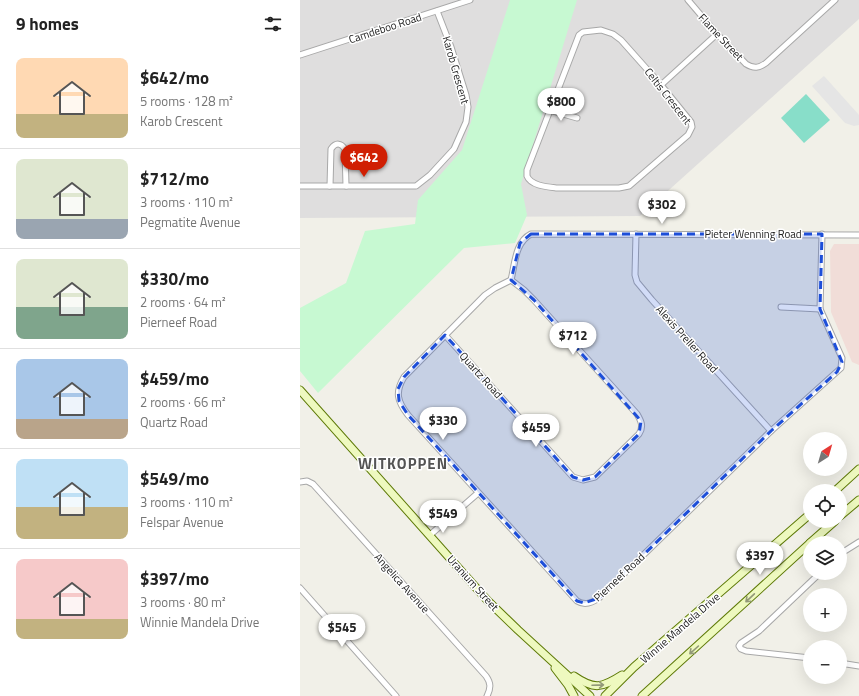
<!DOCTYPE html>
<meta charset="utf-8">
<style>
:root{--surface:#fff;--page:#f2f2f2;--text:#222;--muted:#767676;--line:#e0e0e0;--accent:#d01f03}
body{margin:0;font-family:"Titillium Web",sans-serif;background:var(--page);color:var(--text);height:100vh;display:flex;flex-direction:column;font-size:15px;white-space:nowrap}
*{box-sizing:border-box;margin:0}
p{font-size:13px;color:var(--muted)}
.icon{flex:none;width:22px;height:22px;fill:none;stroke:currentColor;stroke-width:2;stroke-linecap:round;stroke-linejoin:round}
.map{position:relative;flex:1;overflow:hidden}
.details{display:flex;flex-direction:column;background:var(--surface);width:300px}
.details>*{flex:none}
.needle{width:26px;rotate:37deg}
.fabs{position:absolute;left:503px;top:432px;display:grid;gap:8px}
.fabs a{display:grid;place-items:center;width:44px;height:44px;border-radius:50%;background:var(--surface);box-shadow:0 4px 16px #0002;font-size:20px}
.price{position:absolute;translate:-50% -34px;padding:0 9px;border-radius:14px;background:#fff;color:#222;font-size:13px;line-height:26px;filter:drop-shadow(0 1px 2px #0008)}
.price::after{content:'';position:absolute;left:50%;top:24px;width:12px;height:9px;margin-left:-6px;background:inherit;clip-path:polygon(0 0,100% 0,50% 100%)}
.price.on{background:var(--accent);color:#fff}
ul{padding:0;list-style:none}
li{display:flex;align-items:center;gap:12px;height:100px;padding:0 16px}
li+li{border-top:1px solid var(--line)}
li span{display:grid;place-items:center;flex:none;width:112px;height:80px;border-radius:8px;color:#555}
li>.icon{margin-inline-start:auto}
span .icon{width:48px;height:48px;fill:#fffc;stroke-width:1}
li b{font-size:17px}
h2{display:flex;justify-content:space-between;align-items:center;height:48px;padding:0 16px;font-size:17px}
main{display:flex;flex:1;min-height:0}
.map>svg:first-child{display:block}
</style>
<main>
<section class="details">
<h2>9 homes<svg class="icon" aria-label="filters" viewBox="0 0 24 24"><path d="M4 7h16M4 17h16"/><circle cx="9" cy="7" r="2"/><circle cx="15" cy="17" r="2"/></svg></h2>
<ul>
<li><span style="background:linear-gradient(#ffd9b3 70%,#c2b280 0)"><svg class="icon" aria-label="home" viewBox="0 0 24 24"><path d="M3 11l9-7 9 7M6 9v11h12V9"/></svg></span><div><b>$642/mo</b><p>5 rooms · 128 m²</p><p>Karob Crescent</p></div></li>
<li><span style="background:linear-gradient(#dfe7d0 75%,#9aa5b1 0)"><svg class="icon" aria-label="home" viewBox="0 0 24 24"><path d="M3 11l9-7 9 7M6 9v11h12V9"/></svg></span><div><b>$712/mo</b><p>3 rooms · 110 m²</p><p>Pegmatite Avenue</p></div></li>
<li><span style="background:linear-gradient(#dfe7d0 60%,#7fa58c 0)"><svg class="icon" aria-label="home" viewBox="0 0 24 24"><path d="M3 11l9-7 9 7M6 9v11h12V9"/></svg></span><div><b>$330/mo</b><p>2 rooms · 64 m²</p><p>Pierneef Road</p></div></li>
<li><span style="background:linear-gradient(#a9c7e8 75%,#b9a48a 0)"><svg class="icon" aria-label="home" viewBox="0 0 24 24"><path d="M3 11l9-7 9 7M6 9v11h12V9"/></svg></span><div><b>$459/mo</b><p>2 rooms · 66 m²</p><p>Quartz Road</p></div></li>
<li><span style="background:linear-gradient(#bfe0f5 60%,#c2b280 0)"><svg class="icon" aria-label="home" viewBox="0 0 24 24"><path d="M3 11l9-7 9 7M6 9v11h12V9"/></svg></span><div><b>$549/mo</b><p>3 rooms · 110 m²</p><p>Felspar Avenue</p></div></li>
<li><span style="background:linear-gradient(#f6c9c9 75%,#c2b280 0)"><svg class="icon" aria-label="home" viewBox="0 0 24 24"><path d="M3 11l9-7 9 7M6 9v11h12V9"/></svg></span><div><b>$397/mo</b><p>3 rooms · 80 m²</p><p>Winnie Mandela Drive</p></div></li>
</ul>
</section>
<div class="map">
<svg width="559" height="696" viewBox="0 0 559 696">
<rect width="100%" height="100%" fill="#f1f0e8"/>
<path fill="#dfdede" d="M 0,0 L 559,0 L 559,19 L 340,216 L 0,218 Z"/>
<path fill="#f1ddd8" d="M 534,244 L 559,244 L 559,365 L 552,362 L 531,312 L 530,251 Z"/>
<path fill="#c7f9d2" d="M 210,0 L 277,0 L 221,184 L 227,215 L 215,243 L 164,248 L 18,393 L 0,371 L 0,308 L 46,283 L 65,231 L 115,224 L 118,200 L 162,150 Z"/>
<path fill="#88dec9" d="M 506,94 L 530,120 L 504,143 L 481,118 Z"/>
<path fill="#e5e5e5" d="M 524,76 L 559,115 L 559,125 L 554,126 L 545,123 L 512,86 Z"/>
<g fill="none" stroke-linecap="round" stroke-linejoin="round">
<defs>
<g id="street">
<path d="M 388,0 L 417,34 L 446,64 C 454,69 459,68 466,63 L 535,0"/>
<path d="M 301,30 L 313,34 L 321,40 L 361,85 L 391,122 L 392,127 L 388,135 L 329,186 L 319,188 L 257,188 C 248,187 231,186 227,176 L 227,170 L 279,35 L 283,32 Z"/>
<path d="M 0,55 L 170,0"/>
<path d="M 361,85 L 417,34"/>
<path d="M 249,110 L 277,118"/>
<path d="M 0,186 L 116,186 L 130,175 L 154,149 L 166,122 L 168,107 L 166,95 L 151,47 L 137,11"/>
<path d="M 30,186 L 31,149 C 36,142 41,143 45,149 L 46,186"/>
<path d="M 336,234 L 335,275 L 337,282 L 352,300 L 471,431"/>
<path d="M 211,280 L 195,288 L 185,295 L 104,377 C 95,392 97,401 108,415 L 277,601 C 285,606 292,603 299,598 L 471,431 L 541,368 L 542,358 L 520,309 L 522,234"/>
<path d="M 211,280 C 215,264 215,242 231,234 L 559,235"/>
<path d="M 481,307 L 520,309"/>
<path d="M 145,335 L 273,477 L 283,480 L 295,477 L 339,434 C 344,426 341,421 337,414 L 234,300 L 224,290 L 211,280"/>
<path d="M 0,482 L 7,481 L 13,484 L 186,676 C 191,683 191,688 187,696"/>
<path d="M 130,535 L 178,493"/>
<path d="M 540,554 L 559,542"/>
<path d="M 0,588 L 96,696"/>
<path d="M 510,658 L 446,651 L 441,649 L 439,646 L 441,643 L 459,631 L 520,573"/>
<path d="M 540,663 L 559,666"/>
</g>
<g id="secondary">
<path d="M 0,390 L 187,600 L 218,630 L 290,696"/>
<path d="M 535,491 L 559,469"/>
<path d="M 540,516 L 559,500"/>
<path d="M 510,543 L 535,521"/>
<path d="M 255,668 L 268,685 L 274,696"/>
<path d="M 274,676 C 294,690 302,688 322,675"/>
<path d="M 305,696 L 334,667 L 510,514"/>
<path d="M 342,696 L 510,543"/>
</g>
</defs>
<use href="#street" stroke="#a8a8a8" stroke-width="7"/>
<use href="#secondary" stroke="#5e7a07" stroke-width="9"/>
<use href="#street" stroke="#fff" stroke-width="5"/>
<use href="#secondary" stroke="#eef9bf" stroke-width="7"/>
</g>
<defs><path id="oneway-shaft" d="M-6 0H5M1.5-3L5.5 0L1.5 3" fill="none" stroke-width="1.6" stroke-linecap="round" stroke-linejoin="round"/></defs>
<g stroke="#929878">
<use href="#oneway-shaft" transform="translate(450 598) rotate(137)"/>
<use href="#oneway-shaft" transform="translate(394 650) rotate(138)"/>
<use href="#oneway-shaft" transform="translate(298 685) rotate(-2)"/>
</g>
<path fill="#1d4ed8" fill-opacity="0.2" stroke="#1d4ed8" stroke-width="3" stroke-dasharray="8 5" stroke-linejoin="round" d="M 231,234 L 522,234 L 520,309 L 542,362 L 537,372 L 471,431 L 299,598 L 284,603 L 277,601 L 108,415 L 99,401 L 98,389 L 104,377 L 145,335 L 273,477 L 283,480 L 295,477 L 339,434 L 341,421 L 234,300 L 211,280 L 220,243 Z"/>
<g text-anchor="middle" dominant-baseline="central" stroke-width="3" stroke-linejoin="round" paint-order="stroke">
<g font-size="11" fill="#212121" stroke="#fff">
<text transform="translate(85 28) rotate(-18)">Camdeboo Road</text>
<text transform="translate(421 37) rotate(47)">Flame Street</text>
<text transform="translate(156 70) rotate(74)">Karob Crescent</text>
<text transform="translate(368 96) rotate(52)">Celtis Crescent</text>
<text x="453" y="234">Pieter Wenning Road</text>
<text transform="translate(387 339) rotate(48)">Alexis Preller Road</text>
<text transform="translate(181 375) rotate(48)">Quartz Road</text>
<text transform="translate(319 577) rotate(-43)">Pierneef Road</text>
<text transform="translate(102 583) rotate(48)">Angelica Avenue</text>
<text transform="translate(173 583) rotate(48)">Uranium Street</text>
<text transform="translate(380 628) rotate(-41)">Winnie Mandela Drive</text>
</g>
<g font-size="15" font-weight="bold" letter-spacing="1" fill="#545454" stroke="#fff">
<text x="103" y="463">WITKOPPEN</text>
</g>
</g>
</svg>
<div class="fabs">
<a><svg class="needle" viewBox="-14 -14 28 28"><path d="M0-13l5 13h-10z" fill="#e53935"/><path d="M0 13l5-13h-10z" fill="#767676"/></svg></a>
<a><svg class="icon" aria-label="locate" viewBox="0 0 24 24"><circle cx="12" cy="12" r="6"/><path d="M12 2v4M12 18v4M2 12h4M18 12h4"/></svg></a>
<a><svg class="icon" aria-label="layers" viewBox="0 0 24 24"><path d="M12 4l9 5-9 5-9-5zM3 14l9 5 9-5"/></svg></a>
<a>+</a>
<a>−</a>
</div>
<b class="price" style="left:261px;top:122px">$800</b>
<b class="price on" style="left:64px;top:178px">$642</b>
<b class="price" style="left:362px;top:225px">$302</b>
<b class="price" style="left:273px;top:356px">$712</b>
<b class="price" style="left:143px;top:441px">$330</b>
<b class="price" style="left:236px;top:448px">$459</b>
<b class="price" style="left:143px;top:534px">$549</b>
<b class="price" style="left:460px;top:576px">$397</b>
<b class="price" style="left:42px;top:648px">$545</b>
</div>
</main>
